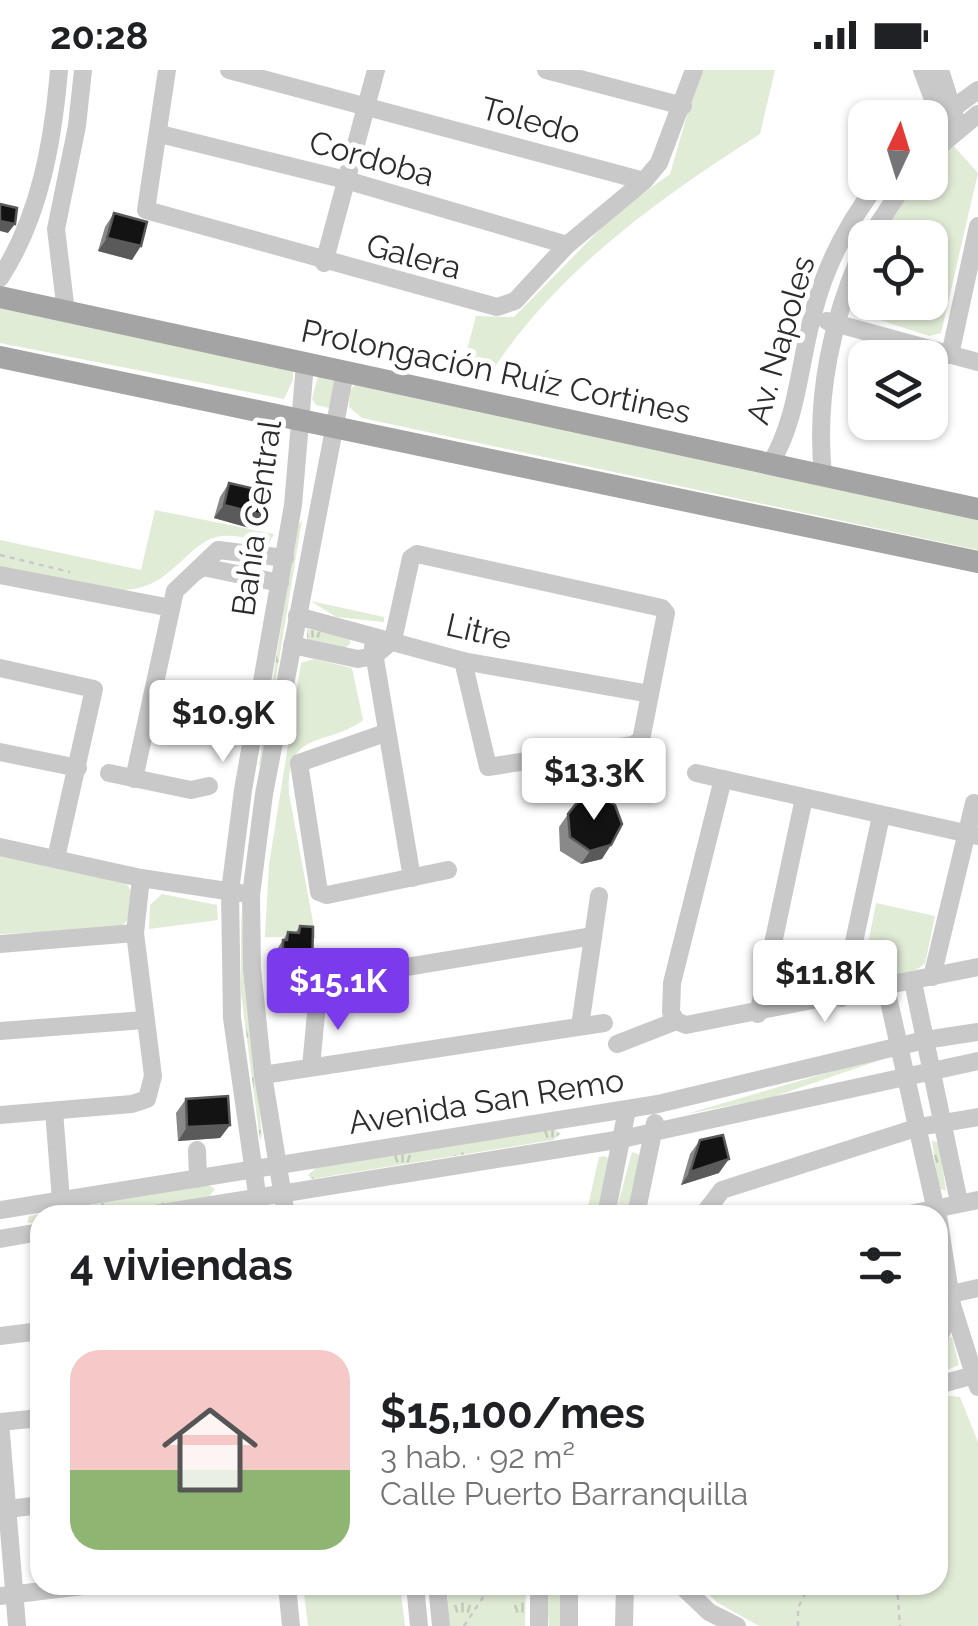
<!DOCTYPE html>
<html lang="es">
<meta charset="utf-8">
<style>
:root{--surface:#fff;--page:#f6f6f6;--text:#202124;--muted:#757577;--line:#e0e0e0;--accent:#7c3aed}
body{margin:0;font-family:Raleway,sans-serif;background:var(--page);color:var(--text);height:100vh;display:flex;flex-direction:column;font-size:38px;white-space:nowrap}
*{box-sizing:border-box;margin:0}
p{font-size:32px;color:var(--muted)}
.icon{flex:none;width:55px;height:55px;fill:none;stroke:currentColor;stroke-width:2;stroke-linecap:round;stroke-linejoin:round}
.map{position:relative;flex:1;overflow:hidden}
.panel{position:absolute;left:30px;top:1135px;width:918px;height:390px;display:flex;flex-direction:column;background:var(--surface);border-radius:30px;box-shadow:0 2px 8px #0004}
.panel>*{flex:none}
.needle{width:65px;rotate:4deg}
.controls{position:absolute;left:848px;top:30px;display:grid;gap:20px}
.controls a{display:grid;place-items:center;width:100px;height:100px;border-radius:20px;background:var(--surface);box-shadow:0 2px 8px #0004;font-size:50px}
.price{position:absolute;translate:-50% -85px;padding:0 22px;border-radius:10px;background:#fff;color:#222;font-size:32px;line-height:65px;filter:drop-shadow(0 2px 5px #0008)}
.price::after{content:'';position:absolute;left:50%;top:60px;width:30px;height:22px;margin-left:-15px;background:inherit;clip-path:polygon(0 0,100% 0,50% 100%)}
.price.current{background:var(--accent);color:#fff}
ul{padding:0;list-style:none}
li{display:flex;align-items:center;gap:30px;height:250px;padding:0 40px}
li+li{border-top:2px solid var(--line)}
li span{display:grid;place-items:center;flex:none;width:280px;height:200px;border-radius:30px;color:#555}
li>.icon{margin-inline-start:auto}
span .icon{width:120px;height:120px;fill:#fffc;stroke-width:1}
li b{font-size:42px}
h2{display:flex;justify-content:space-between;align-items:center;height:120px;padding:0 40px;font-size:42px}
.status{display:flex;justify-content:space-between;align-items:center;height:70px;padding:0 50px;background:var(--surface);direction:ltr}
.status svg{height:28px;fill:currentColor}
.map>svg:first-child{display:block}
</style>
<div class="status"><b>20:28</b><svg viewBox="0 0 49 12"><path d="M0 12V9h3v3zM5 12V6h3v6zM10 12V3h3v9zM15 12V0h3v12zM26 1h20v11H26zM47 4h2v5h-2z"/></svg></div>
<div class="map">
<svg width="978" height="1556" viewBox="0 0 978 1556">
<defs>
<pattern id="grass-tufts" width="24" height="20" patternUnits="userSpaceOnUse" patternTransform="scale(2.5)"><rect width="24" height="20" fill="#e1ecd7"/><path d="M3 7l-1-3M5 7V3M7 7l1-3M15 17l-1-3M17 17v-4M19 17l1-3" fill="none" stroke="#c1cbb9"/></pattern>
</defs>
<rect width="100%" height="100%" fill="#fff"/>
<g fill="url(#grass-tufts)">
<path d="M 302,450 L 262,693 L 259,695 L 297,457 Z"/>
<path d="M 307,559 L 350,568 L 350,574 L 345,578 L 307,570 Z"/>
<path d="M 241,842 L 262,1065 L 260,1071 L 241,923 Z"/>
<path d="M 555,1059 L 560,1064 L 553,1070 L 312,1109 L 308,1105 L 316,1098 Z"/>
<path d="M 932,1070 L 939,1073 L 946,1121 L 938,1118 Z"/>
<path d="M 604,1086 L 610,1089 L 600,1145 L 586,1145 L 599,1087 Z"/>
<path d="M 207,1114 L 215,1119 L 209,1127 L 99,1145 L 40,1145 L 40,1155 L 27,1152 L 29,1146 Z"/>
<path d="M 447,1515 L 526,1515 L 525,1556 L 449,1556 Z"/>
<path d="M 545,1515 L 564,1515 L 565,1556 L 549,1556 Z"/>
</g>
<g fill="#e1ecd7">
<path d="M 700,0 L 775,0 L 760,64 C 660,128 561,198 494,298 L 464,291 L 476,246 L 514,247 L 615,144 L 670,104 Z"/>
<path d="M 952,74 L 978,103 L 941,263 L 929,266 L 852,241 L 865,192 L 865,232 L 930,232 L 930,168 L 878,167 L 915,113 L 930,112 L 930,95 Z"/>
<path d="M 0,235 L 293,298 L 293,310 L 284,329 L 0,273 Z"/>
<path d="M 319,302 L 339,309 L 329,338 L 316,335 L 312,329 Z"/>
<path d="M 359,311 L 978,444 L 978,480 L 362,348 L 349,337 L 350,320 Z"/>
<path d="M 155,440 L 274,464 L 269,473 C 255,470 238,465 223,466 C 193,467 175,510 139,518 C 98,527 41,504 0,496 L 0,470 L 141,500 Z"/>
<path d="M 311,531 L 384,547 L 384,552 L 336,547 Z"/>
<path d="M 314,589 L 352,598 L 363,650 C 327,678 285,657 289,724 L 316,868 L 265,867 L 269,795 L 301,593 Z"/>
<path d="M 0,785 L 126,813 L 131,821 L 128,850 L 119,858 L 0,864 Z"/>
<path d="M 162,824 L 217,835 L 218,850 L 149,859 L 150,835 Z"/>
<path d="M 876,833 L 935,846 L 925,894 C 908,906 880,917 862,904 Z"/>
<path d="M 878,988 L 883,989 L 770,1028 L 686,1044 Z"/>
<path d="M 632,1082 L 640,1085 L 629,1145 L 615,1145 Z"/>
<path d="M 952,1267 L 959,1295 L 940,1303 L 938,1289 L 944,1270 Z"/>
<path d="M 940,1325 L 960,1327 L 978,1372 L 978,1556 L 759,1556 L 718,1533 L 698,1515 L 938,1515 Z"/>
<path d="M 303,1515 L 400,1515 L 405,1556 L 308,1556 Z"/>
</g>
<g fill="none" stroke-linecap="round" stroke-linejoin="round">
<g stroke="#c9c9c9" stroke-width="2.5" stroke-dasharray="5 5" stroke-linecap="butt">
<path d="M 0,485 L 70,502"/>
<path d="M 897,1515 L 900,1556"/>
<path d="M 464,1556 L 491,1515"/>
<path d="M 798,1556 L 798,1538 L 809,1515"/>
</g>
<g stroke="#c9c9c9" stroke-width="18">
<path d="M 167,0 L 146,140 L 497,237 L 515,231 L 567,175 L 644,111 L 659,93 L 694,0"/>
<path d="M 229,0 L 644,111"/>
<path d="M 546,0 L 683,36"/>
<path d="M 922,0 L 947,66"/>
<path d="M 940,0 L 955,47"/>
<path d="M 934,52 L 978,20"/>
<path d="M 160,64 L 346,110 L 567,175"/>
<path d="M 930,84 L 978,44"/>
<path d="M 869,168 L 906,112"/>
<path d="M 324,193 L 376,0"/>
<path d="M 0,208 C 40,147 53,71 59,0"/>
<path d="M 66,242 L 56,159 L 77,56 L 83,0"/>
<path d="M 827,251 L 978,292"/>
<path d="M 950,285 L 978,156"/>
<path d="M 771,393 C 798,347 799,295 813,244 C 825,196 848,152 879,112"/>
<path d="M 823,405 C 815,327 832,246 865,175"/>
<path d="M 197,501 L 203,497 L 280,513"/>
<path d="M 0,505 L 171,538"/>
<path d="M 297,546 L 463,591 L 650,624"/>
<path d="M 292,575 L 358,589 L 374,586"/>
<path d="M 373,577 L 412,808"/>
<path d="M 374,586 L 393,570 L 411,488 L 417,484 L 662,538 L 666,543 L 641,670 L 633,675 L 488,697 L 463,591"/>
<path d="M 0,598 L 94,619 L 56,788"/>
<path d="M 385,663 L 299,693 L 319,822 L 327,825 L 448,800"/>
<path d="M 0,682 L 78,698"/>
<path d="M 109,703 L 191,720 L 209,716"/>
<path d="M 696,703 L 978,766"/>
<path d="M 134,709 L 175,521 L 218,480 L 285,488"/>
<path d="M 0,777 L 141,808 L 240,823"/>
<path d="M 0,874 L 135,863"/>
<path d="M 932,907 L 974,733"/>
<path d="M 913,912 L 959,1132"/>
<path d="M 886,918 L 937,1145"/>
<path d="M 842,928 L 881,746"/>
<path d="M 758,944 L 804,728"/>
<path d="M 676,951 L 686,955 L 978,897"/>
<path d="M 676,951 L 671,942 L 672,913 L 723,709"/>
<path d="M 580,956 L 599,826"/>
<path d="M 0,961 L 144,950"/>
<path d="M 617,974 L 676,951"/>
<path d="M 311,997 L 317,933 L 328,910 L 593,866"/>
<path d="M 263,1005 L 604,953"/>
<path d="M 54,1041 L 61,1130"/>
<path d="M 0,1045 L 132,1034 L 147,1029 L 153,1006 L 135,863 L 141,808"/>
<path d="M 197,1080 L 198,1107"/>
<path d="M 0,1140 L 658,1034 L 925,970 L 978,962"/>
<path d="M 149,1145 L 622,1069 L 978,991"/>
<path d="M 260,1145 L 232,948 L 230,821 L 243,720 L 293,435 L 305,294"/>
<path d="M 286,1145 L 263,1005 L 252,898 L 251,825 L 264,724 L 345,302"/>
<path d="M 606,1145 L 627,1040"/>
<path d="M 636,1145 L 655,1053"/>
<path d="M 703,1145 L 722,1120 L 919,1057 L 978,1047"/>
<path d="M 905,1145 L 978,1130"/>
<path d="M 938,1146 L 952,1235 L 978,1317"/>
<path d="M 0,1169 L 40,1162"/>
<path d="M 938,1227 L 978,1218"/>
<path d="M 0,1266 L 40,1261"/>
<path d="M 938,1271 L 952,1235"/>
<path d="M 938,1315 L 978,1304"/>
<path d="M 0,1352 L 17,1556"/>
<path d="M 0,1352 L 40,1348"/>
<path d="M 0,1440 L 40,1435"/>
<path d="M 287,1515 L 291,1556"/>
<path d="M 415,1515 L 419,1556"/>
<path d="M 437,1515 L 441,1556"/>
<path d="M 539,1515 L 539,1556"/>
<path d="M 681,1515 L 709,1542 L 737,1556"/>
<path d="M 0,1526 L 91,1515"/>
<path d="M 569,1556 L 569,1515"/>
<path d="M 624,1556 L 625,1515"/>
</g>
<g stroke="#a4a4a4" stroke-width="22">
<path d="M 0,227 L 978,439"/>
<path d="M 0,287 L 978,492"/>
</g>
</g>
<g fill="#898989">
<path d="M 114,143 L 132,190 L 98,181 L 105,157 Z"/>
<path d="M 865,321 L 865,352 L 893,352 L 887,360 L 861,355 L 855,346 L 859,329 Z"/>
<path d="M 229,413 L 253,459 L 214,448 L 220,427 Z"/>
<path d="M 568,744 L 602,789 L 581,794 L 560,781 L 559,757 Z"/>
<path d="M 300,856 L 302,913 L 273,911 L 274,884 L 288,862 L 296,862 Z"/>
<path d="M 186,1029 L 230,1055 L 220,1068 L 178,1071 L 176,1043 Z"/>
<path d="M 700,1070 L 719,1103 L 681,1115 L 690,1084 Z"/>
</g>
<g fill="#5a5a5a">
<path d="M 0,151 L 15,154 L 8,163 L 0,161 Z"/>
<path d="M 107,168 L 141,176 L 132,190 L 98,181 Z"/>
<path d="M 865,349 L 865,352 L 893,352 L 887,360 L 861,355 Z"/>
<path d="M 224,435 L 263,445 L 253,459 L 214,448 Z"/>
<path d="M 611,775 L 602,789 L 581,794 L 590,781 Z"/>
<path d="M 283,897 L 312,899 L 302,913 L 273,911 Z"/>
<path d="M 230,1055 L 220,1068 L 178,1071 L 187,1057 Z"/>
<path d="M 729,1089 L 719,1103 L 681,1115 L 690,1102 Z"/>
</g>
<g fill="#131313" stroke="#5a5a5a" stroke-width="2.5">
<path d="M 0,134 L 17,138 L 15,154 L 0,151 Z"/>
<path d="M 114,143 L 147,152 L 141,176 L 107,168 Z"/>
<path d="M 229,413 L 268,422 L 263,445 L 224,435 Z"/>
<path d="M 600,726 L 615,735 L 622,754 L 611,775 L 590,781 L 570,767 L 568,744 L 580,729 Z"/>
<path d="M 300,856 L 313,857 L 312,899 L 283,897 L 283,870 L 287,870 L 288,862 L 299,863 Z"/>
<path d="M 228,1026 L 230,1055 L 187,1057 L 186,1029 Z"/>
<path d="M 723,1065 L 729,1089 L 690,1102 L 700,1070 Z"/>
</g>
<g text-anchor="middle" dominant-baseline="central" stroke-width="10" stroke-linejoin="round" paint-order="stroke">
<g font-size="32" fill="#2c2c2c" stroke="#fff">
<text transform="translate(531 50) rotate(15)">Toledo</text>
<text transform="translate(372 88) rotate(16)">Cordoba</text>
<text transform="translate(414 186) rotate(15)">Galera</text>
<text transform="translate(780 270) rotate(-74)">Av. Napoles</text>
<text transform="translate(496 301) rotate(12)">Prolongación Ruíz Cortines</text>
<text transform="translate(256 448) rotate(-82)">Bahía Central</text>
<text transform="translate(479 561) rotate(13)">Litre</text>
<text transform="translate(486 1031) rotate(-9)">Avenida San Remo</text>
</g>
</g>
</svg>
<div class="controls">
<a><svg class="needle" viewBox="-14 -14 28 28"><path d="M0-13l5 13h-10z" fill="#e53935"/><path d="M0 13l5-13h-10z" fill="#757577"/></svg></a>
<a><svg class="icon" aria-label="locate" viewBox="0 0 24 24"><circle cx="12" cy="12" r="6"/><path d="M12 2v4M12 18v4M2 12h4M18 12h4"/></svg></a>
<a><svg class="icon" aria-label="layers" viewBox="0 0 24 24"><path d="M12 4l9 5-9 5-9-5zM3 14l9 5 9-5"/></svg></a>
</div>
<b class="price" style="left:223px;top:695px">$10.9K</b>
<b class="price" style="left:594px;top:753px">$13.3K</b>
<b class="price" style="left:825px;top:955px">$11.8K</b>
<b class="price current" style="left:338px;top:963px">$15.1K</b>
<section class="panel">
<h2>4 viviendas<svg class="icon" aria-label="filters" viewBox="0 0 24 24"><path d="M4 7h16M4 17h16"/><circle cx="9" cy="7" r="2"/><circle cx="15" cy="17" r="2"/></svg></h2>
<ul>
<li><span style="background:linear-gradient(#f6c9c9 60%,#8fb573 0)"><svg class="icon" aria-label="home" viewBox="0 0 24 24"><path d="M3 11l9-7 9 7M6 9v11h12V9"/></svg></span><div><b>$15,100/mes</b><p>3 hab. · 92 m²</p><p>Calle Puerto Barranquilla</p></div></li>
</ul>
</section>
</div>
